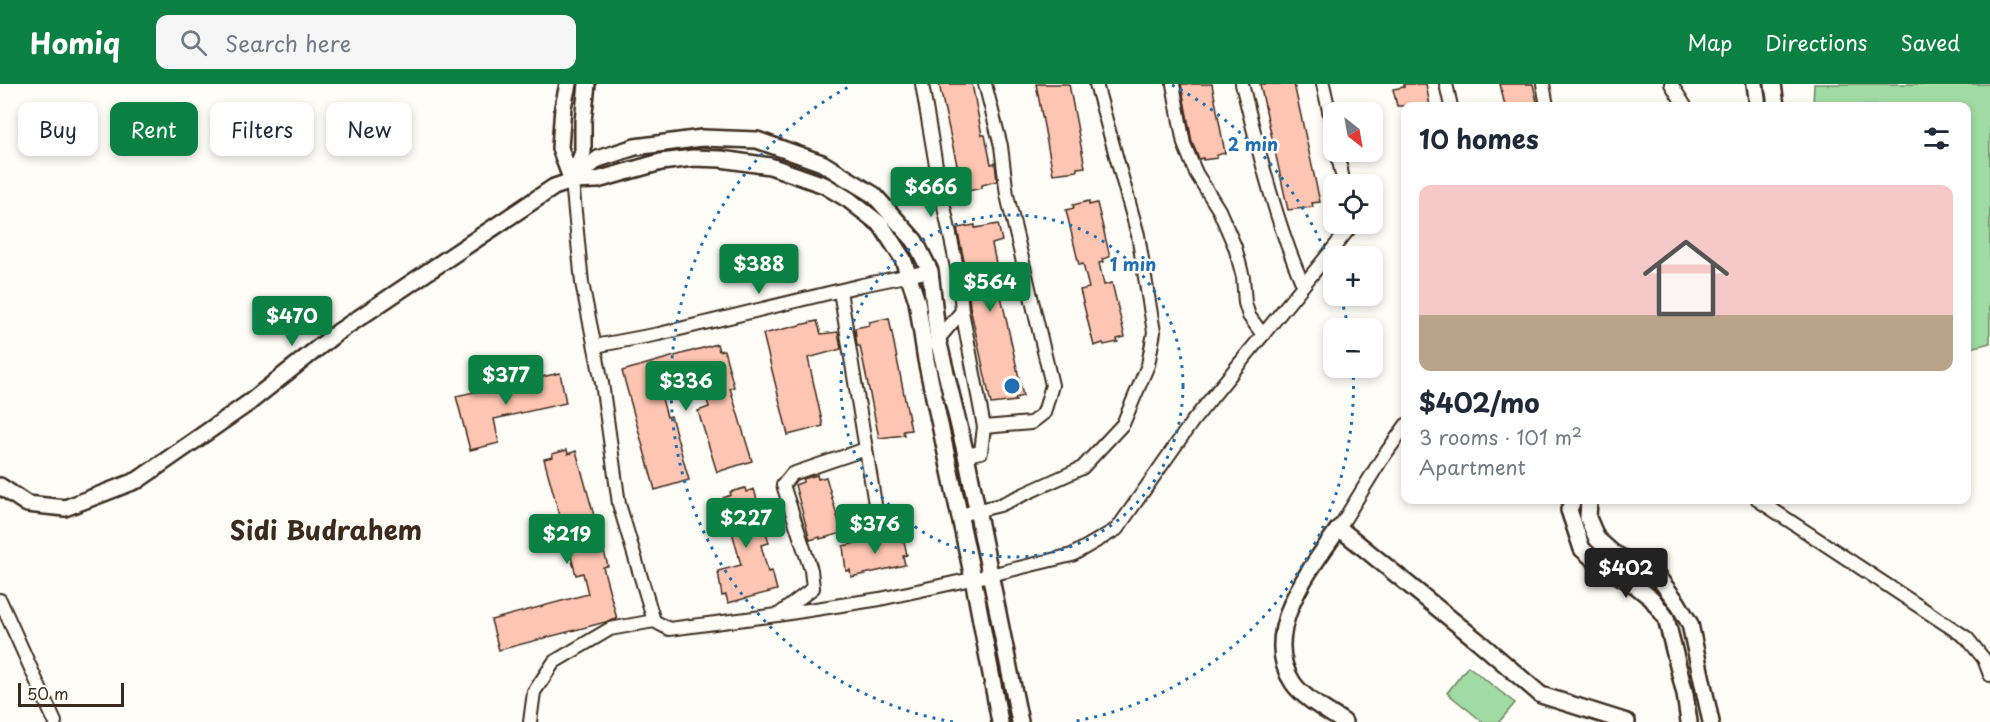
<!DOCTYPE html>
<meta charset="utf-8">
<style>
:root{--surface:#fff;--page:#f6f6f7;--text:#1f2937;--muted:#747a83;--line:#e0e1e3;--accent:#0b8043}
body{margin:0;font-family:"Playpen Sans",sans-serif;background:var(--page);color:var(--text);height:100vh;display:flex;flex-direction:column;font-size:22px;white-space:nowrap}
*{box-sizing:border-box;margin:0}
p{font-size:20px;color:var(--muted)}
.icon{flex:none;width:33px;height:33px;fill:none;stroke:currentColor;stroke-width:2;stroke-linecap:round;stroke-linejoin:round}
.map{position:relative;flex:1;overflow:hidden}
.panel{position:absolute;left:1401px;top:18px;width:570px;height:402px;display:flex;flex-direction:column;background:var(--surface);border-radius:12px;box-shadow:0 3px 9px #0003}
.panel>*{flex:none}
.guide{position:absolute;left:18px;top:18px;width:570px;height:54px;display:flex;gap:12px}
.needle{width:39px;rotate:149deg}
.controls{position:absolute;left:1323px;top:18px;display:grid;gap:12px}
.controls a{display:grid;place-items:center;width:60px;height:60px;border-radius:12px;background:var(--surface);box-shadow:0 3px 9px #0003;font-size:30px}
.scale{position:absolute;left:18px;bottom:15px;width:106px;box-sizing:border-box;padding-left:6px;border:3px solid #3b2a1e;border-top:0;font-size:16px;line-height:21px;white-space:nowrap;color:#3b2a1e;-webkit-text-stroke:4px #fdfcf7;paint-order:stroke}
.price{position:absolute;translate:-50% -51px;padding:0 14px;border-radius:6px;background:var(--accent);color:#fff;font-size:20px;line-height:39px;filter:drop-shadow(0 2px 3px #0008)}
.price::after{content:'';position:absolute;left:50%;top:36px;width:18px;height:14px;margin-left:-9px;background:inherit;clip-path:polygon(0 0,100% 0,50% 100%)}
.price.active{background:#222;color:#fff}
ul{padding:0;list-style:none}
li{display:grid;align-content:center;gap:12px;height:318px;padding:0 18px}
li+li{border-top:2px solid var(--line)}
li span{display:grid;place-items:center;height:186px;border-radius:12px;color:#555}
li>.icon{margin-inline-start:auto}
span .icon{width:108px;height:108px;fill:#fffc;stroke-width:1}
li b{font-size:26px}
h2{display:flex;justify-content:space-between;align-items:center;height:72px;padding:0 18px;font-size:26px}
.chip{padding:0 21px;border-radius:12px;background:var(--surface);box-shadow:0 3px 9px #0003;font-size:21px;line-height:54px}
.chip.active{background:var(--accent);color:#fff}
header{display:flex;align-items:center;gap:36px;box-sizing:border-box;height:84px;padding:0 30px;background:var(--accent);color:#fff}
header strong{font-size:28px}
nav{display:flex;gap:33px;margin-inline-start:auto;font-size:21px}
.search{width:420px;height:54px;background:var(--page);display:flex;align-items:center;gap:15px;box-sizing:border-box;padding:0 21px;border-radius:12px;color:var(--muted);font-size:22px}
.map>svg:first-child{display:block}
</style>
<header>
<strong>Homiq</strong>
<div class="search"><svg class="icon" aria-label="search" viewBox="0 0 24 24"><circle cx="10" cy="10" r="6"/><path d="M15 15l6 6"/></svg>Search here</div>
<nav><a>Map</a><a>Directions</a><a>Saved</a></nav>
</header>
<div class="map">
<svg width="1990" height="638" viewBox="0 0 1990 638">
<rect width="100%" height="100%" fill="#fdfcf7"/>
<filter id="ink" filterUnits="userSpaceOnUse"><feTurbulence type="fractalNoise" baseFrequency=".0167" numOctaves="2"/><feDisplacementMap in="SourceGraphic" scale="12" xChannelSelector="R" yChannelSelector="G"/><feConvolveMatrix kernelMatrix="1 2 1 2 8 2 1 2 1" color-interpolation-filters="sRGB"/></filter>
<g filter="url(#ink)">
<g fill="#9fdba2" stroke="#6d8260" stroke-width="1.5">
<path d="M 1814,0 L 1990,0 L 1990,259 L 1967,265 L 1966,22 L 1813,22 Z"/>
<path d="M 1468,582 L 1515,619 L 1499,638 L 1483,638 L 1447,609 Z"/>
</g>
<g fill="#fec6b2" stroke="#3b2a1e" stroke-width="1.5">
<path d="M 939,0 L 972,0 L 982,51 L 985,51 L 991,80 L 995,79 L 997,97 L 982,101 L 982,104 L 963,108 Z"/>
<path d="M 1036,0 L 1069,0 L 1085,83 L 1077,84 L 1077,87 L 1053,90 Z"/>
<path d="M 1181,0 L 1212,0 L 1225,69 L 1217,71 L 1217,74 L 1203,76 L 1203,74 L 1199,75 L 1192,58 Z"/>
<path d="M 1260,0 L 1294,0 L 1320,118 L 1312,119 L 1313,123 L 1288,126 Z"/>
<path d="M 1404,0 L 1426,0 L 1430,22 L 1397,22 L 1393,5 L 1404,3 Z"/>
<path d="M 1500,0 L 1533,0 L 1538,22 L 1505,22 Z"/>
<path d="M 1089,117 L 1089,121 L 1097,119 L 1110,173 L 1102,175 L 1103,178 L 1099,179 L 1104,201 L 1112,199 L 1125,253 L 1117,255 L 1118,258 L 1104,261 L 1103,259 L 1094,262 L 1080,206 L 1089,204 L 1083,180 L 1079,181 L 1066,126 L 1074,124 L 1073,121 Z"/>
<path d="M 998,140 L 1002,157 L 992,160 L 998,189 L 996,189 L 1023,312 L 1015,314 L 1016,317 L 991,320 L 970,223 L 967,191 L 957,144 L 975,141 L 975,144 Z"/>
<path d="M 889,234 L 911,346 L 903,347 L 904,351 L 879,354 L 860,262 L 857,262 L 855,244 L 870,241 L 869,238 Z"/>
<path d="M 817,237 L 821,250 L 838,248 L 841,265 L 808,274 L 823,342 L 788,351 L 763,250 Z"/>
<path d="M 717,260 L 719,267 L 724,266 L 734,303 L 730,304 L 752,377 L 717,388 L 698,327 L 709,323 L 702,299 L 661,311 L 667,333 L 671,332 L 689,396 L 655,406 L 622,287 Z"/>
<path d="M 560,289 L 566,319 L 494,335 L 499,359 L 470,366 L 456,312 Z"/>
<path d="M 567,366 L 568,370 L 576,367 L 608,482 L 603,483 L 617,535 L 499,566 L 491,536 L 588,510 L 583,489 L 576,491 L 544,375 L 553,373 L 552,370 Z"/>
<path d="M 817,391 L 818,395 L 826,393 L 842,449 L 820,455 L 820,453 L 810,456 L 795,401 L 803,398 L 803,395 Z"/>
<path d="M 745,404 L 746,408 L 754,405 L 769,459 L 761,461 L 768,488 L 772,487 L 777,506 L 728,519 L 726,511 L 722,512 L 718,487 L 741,481 L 723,414 L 731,411 L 730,408 Z"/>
<path d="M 899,449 L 901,458 L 904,457 L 907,471 L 903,472 L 905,481 L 851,493 L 850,486 L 846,487 L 843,462 Z"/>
</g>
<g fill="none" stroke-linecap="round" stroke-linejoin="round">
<defs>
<g id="minor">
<path d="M 922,0 L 939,99 L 959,193 L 962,227 L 935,259"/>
<path d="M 1173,0 L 1184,60 L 1196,89 L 1219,126 L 1235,163 L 1243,193 L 1245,219 L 1249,232 L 1263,251"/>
<path d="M 1242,0 C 1259,68 1275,136 1303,201"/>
<path d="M 1323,0 L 1334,49"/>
<path d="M 1446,0 L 1451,22"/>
<path d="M 1543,0 L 1547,22"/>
<path d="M 1671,0 L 1685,22"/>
<path d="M 1337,68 L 1344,100"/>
<path d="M 572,97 L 582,199 L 602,299 L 619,420 L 654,537"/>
<path d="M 840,207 L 875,420"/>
<path d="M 962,227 L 984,343 L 1031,339 L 1044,329 L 1052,301 L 1007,111 L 1001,62 L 985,0"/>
<path d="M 595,262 L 659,250 L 862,201 L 930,187"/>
<path d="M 966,371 L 981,368 L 984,343"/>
<path d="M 1758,416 L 1967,554 L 1984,575 L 1990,591"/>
<path d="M 960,431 L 1000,421 L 1082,384 L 1123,340 L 1148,281 L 1154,248 L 1138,151 L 1096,0"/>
<path d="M 1339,444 L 1381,376 L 1406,341"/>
<path d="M 0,516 L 55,638"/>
<path d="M 778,531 L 813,504 L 811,486 L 783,401 L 792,390 L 866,365"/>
<path d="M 530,638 L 534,608 L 554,578 L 610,545 L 654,537 L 669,545 L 777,531 L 880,515 L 990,491 L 1072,471 L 1117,445 L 1192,338 L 1353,140"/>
</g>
<g id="tertiary">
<path d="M 568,0 L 563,23 L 560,64 L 572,97"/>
<path d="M 1755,0 L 1758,22"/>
<path d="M 1773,0 L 1776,22"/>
<path d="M 573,94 L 583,68 L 583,37 L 587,0"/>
<path d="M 572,97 L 598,75 L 635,63 L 702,54 L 757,56 L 822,79 L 874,111 L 915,157 L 930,187 L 938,256 L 966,371 L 1020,638"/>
<path d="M 0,402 L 27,420 L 65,424 L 138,396 L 250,318 L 338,248 L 554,103 L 572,97 L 597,96 L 661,78 L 693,74 L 721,75 L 770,82 L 824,101 L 849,116 L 881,141 L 903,175 L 917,217 L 926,276 L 973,494 L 1000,638"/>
<path d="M 1573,416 L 1569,426 L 1582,465 L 1598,479 L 1636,502 L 1652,515 L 1666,534 L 1685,610 L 1689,638"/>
<path d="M 1589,416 L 1588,434 L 1597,455 L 1613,469 L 1657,492 L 1677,518 L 1690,540 L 1711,638"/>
<path d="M 1344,638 C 1329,628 1303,614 1293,599 C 1259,548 1311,484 1339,444 L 1478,557 L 1541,611 L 1627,638"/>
</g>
</defs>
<use href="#minor" stroke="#3b2a1e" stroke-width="16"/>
<use href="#tertiary" stroke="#3b2a1e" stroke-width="20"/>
<use href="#minor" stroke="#fdfcf7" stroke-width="12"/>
<use href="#tertiary" stroke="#fdfcf7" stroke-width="15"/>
</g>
</g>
<g fill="none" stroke="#1f6fb2" stroke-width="3" stroke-dasharray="3 6">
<circle cx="1012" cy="302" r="171"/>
<path d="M953 638A341 341 0 0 1 852 1M1172 1A341 341 0 0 1 1333 188M1341 214A341 341 0 0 1 1348 243M1353 284A341 341 0 0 1 1071 638"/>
</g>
<g text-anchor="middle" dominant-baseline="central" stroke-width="5" stroke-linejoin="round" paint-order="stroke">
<g font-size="26" font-weight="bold" fill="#3b2a1e" stroke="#fdfcf7">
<text x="326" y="445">Sidi Budrahem</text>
</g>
</g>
<circle cx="1012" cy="302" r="9" fill="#1f6fb2" stroke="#fdfcf7" stroke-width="3"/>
<g font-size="18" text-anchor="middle" font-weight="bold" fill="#1f6fb2" stroke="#fdfcf7" stroke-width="5" stroke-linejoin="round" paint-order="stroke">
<text x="1253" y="67">2 min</text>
<text x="1133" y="187">1 min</text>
</g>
</svg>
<div class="controls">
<a><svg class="needle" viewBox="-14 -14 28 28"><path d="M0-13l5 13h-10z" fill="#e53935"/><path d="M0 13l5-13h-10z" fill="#747a83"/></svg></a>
<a><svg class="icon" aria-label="locate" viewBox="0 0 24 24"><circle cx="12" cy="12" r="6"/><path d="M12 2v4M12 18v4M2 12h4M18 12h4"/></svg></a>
<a>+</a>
<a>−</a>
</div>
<div class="scale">50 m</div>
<b class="price" style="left:931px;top:134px">$666</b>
<b class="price" style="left:759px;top:211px">$388</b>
<b class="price" style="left:990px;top:229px">$564</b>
<b class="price" style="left:292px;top:263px">$470</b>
<b class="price" style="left:506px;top:322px">$377</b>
<b class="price" style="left:686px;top:328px">$336</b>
<b class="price" style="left:746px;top:465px">$227</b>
<b class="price" style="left:875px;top:471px">$376</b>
<b class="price" style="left:567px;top:481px">$219</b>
<b class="price active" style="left:1626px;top:515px">$402</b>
<div class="guide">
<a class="chip">Buy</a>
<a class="chip active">Rent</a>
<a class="chip">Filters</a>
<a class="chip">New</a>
</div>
<section class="panel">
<h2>10 homes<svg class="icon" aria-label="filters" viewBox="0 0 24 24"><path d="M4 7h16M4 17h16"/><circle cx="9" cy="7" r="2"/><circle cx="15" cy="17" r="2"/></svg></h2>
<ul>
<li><span style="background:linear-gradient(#f6c9c9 70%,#b9a48a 0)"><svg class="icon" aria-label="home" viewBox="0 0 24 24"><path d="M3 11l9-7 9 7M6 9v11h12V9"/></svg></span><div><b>$402/mo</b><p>3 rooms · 101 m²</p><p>Apartment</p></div></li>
</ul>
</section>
</div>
